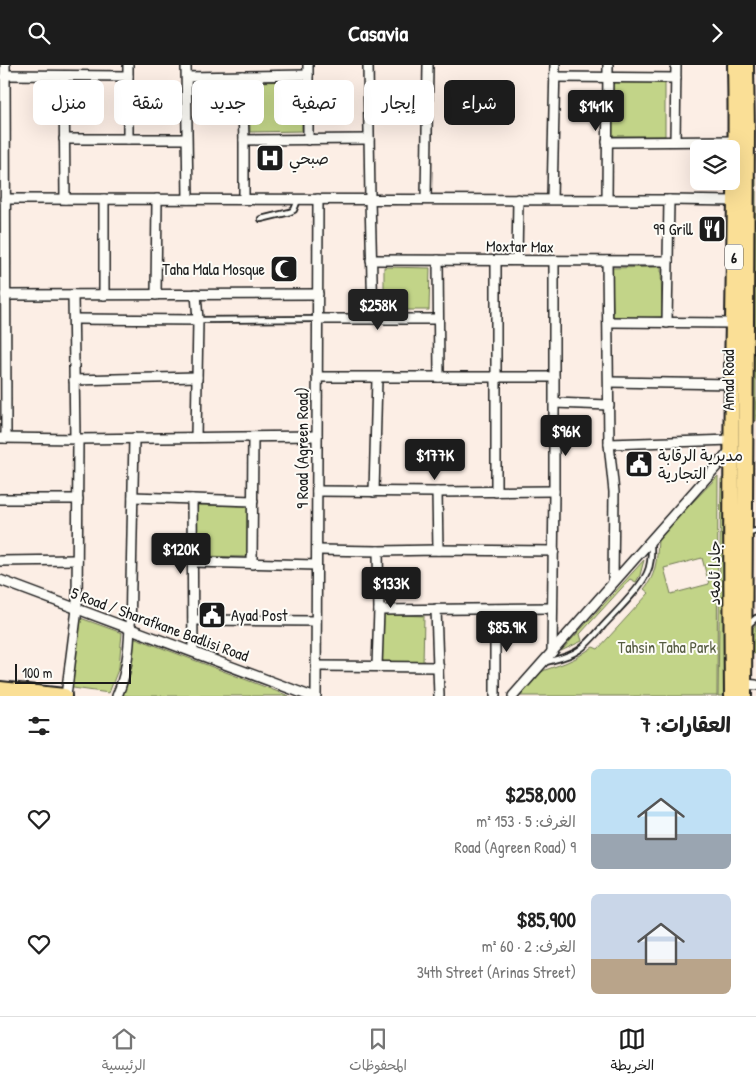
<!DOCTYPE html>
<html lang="ar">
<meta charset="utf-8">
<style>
:root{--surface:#fff;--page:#f2f2f2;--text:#222;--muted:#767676;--line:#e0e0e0;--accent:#1c1c1c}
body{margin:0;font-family:"Patrick Hand","Playpen Sans Arabic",sans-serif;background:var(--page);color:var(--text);direction:rtl;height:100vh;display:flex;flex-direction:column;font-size:19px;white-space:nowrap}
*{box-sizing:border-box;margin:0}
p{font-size:16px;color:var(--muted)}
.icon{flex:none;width:28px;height:28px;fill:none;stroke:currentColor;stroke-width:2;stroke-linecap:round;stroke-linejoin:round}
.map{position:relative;height:631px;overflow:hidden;direction:ltr}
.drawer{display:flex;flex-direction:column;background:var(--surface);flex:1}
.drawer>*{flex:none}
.hud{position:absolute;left:15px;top:15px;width:500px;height:45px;direction:rtl;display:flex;gap:10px}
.fabs{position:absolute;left:690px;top:75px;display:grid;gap:10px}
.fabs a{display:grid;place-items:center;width:50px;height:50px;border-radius:8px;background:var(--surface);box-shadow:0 5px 20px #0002;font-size:25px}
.scale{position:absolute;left:15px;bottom:12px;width:116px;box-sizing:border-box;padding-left:5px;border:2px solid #1c1c1c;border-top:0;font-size:14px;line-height:18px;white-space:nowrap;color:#1c1c1c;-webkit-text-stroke:4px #fdfcf7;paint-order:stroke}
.price{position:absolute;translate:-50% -42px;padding:0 11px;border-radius:5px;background:var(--accent);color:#fff;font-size:16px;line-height:32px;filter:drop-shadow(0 1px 2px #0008)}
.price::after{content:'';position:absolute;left:50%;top:30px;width:15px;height:11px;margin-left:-8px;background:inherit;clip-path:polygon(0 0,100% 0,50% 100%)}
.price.current{background:#222;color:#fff}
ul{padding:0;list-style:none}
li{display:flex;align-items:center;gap:15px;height:125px;padding:0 25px}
li span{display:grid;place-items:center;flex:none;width:140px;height:100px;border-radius:8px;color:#555}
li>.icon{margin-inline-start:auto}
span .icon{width:60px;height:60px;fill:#fffc;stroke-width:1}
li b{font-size:21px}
h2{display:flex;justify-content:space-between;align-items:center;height:60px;padding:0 25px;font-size:21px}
.pill{padding:0 18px;border-radius:8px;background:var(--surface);box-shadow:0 5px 20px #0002;font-size:18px;line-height:45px}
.pill.current{background:var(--accent);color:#fff}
header{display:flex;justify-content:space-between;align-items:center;height:65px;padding:0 25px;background:var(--accent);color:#fff;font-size:22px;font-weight:700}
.tab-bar{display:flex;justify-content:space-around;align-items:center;height:70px;border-top:1px solid var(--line);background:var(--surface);font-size:14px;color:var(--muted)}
.tab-bar a{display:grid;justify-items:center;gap:2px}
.tab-bar .current{color:var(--accent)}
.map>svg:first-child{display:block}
</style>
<header><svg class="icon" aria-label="forward" viewBox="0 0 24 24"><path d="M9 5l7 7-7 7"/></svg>Casavia<svg class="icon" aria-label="search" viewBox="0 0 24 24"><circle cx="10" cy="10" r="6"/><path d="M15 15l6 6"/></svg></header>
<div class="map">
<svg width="756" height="631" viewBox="0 0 756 631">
<rect width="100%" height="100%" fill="#fceee5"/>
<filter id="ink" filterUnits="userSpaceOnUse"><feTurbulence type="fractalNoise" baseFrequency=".02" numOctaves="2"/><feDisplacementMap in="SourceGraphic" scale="10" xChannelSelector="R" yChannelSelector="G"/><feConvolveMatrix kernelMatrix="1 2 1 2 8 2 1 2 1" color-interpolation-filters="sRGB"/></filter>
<g filter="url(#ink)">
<g fill="#c2d488" stroke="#6f7852" fill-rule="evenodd">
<path d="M 301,16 L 302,66 L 250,67 L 249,17 Z"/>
<rect x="612" y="17" width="53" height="54"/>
<path d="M 754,110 L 756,112 L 756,356 L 750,354 Z"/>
<path d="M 384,202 L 430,203 L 429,245 L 384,245 Z"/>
<path d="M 661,202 L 662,252 L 613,254 L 612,203 Z"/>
<path d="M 718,411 L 717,631 L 515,631 L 534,611 L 545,605 L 565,598 L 576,593 L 593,582 L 598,584 L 649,528 L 644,524 C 657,509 657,492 658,473 ZM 702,493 L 709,519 L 671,529 L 664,503 Z"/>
<path d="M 721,414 L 727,414 L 725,623 L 724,631 L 718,631 Z"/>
<path d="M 197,440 L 250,441 L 250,492 L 196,491 Z"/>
<path d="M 644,495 L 640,510 L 636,517 L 630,514 L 580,569 L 582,576 L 561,586 Z"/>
<path d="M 375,549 L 424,551 L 423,600 L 374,599 Z"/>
<path d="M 72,550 L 122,568 L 119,602 L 109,628 L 66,622 Z"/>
<path d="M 756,559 L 756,588 L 751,590 L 753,563 Z"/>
<path d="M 133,572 L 289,631 L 130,631 L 121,630 Z"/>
</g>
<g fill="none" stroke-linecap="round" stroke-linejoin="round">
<defs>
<g id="lane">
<path d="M 261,154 L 290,147 L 294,145 L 298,135"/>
<path d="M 198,255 L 318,254"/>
<path d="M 746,469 L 756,466"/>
<path d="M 747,561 L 756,553"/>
<path d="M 546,597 C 557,594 569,592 579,585 C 588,579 596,569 603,561 C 616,547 640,524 647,508 C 652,498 651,487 651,477"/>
</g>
<g id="street">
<path d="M 5,0 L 6,373"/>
<path d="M 186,0 L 188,134"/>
<path d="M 368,0 L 370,134 L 373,254"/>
<path d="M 5,10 L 128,11"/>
<path d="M 64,11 L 65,134"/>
<path d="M 242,11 L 244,75 L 244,134"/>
<path d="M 187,12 L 308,10"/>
<path d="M 554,12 L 676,13"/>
<path d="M 64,74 L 186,74"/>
<path d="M 128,74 L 128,0"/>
<path d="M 244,75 L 369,74"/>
<path d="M 308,75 L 308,0"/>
<path d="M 675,76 L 676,0"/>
<path d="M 607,77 L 736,76"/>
<path d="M 5,134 L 669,135 L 736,136"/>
<path d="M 426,134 L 428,0"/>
<path d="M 552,134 L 555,0"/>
<path d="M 607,135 L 608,0"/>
<path d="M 371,195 L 668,196"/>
<path d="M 438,195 L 439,312"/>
<path d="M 517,195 L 518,134"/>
<path d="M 607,196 L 609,379 L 614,427 L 613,517"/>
<path d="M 5,230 L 318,229"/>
<path d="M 73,230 L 75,373"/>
<path d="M 104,230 L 104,134"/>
<path d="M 156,230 L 157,134"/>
<path d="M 74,254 L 198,255"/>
<path d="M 318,254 L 438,254"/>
<path d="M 608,257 L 733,258"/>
<path d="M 667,258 L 669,135"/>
<path d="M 317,312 L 554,312"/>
<path d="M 74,315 L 197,312"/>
<path d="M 609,317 L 733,319"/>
<path d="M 554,338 L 609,340"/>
<path d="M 196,372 L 198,255 L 196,229"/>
<path d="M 0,373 L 78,374 L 317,371"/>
<path d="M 609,379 L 732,375"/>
<path d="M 317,426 L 437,427 L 554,426"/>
<path d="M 374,427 L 377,313"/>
<path d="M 437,427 L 438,485"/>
<path d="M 496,427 L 496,196"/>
<path d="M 133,432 L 253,436"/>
<path d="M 0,434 L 78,434"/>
<path d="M 192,434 L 193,586"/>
<path d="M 317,485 L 378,486 L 438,485 L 554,486"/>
<path d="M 0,496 L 77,495"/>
<path d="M 192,497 L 316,500"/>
<path d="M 252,499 L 253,372"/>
<path d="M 0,515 L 310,631"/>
<path d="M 436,544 L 439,631"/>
<path d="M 379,545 L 552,543"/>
<path d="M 193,555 L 316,556"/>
<path d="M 552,587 L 554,426 L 554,196"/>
<path d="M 316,601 L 439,602"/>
<path d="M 377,601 L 379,545 L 378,486"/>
<path d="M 744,619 L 756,620"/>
<path d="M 66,631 L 77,544 L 78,374"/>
<path d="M 117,631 C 132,598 130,554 131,518 C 132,470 133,421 134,373"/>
<path d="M 316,631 L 318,134"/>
<path d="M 495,631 L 495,544"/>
<path d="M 513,631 L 731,385"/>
</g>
<g id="primary">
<path d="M 0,624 L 64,631"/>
<path d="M 732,631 C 731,506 730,382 733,257 C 734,171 737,86 735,0"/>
<path d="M 744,631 L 747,65 L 746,0"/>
</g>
</defs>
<use href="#lane" stroke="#1c1c1c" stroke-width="8"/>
<use href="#street" stroke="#1c1c1c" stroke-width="12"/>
<use href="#primary" stroke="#1c1c1c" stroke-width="18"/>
<use href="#lane" stroke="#fdfcf7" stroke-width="4.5"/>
<use href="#street" stroke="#fdfcf7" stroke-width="9"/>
<use href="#primary" stroke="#fadf96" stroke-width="14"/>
</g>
</g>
<defs>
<symbol id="hospital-square" viewBox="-11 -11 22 22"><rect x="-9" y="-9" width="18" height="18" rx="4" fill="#1c1c1c" stroke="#fdfcf7"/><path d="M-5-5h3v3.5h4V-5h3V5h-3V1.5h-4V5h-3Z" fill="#fff"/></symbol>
<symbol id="restaurant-square" viewBox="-11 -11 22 22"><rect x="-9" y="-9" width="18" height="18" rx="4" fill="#1c1c1c" stroke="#fdfcf7"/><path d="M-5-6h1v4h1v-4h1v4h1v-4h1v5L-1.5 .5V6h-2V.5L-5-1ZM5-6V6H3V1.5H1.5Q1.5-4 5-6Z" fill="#fff"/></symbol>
<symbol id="mosque-square" viewBox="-11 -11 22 22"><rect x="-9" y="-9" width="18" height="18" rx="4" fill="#1c1c1c" stroke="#fdfcf7"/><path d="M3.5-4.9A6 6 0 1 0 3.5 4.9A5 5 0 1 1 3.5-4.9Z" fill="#fff"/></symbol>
<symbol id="civic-square" viewBox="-11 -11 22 22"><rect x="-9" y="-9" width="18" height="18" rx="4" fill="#1c1c1c" stroke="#fdfcf7"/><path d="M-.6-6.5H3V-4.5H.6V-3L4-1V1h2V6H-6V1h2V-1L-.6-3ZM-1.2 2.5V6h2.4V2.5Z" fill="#fff"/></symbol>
</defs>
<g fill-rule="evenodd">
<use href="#hospital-square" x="254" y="77" width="32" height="32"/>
<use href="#restaurant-square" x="696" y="148" width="32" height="32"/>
<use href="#mosque-square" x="268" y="188" width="32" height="32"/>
<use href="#civic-square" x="623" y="383" width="32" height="32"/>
<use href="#civic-square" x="196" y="534" width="32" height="32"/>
</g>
<g text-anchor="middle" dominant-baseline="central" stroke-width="4" stroke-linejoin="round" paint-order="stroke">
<rect fill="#fdfcf7" stroke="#605f5e" stroke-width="1" x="725" y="179.5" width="18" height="25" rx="4"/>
<g font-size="15" font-weight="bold" fill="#1c1c1c">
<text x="734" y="192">6</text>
</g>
<g font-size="16" fill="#1c1c1c" stroke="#fdfcf7" text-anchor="start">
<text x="289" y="93">صبحي</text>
<text x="693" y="164" text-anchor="end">99 Grill</text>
<text x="265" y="204" text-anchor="end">Taha Mala Mosque</text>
<text x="658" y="390">مديرية الرقابة<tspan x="658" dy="18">التجارية</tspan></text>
<text x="231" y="550">Ayad Post</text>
</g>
<g font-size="16" fill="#1c1c1c" stroke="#fdfcf7">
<text transform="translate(520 181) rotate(1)">Moxtar Max</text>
<text transform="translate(728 315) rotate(-90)">Amad Road</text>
<text transform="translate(302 383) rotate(-90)">9 Road (Agreen Road)</text>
<text transform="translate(714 508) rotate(-90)">جادا ئامەد</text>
<text transform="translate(160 559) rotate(20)">5 Road / Sharafkane Badlisi Road</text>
</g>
<g font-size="16" fill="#565c42" stroke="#fdfcf7">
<text x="667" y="582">Tahsin Taha Park</text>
</g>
</g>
</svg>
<div class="fabs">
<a><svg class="icon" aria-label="layers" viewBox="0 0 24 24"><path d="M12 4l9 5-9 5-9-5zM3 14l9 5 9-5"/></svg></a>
</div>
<div class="scale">100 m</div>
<b class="price" style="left:596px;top:67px">$141K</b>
<b class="price current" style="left:378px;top:266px">$258K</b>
<b class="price" style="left:566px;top:392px">$96K</b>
<b class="price" style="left:435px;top:416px">$177K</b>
<b class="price" style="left:181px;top:510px">$120K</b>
<b class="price" style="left:391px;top:544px">$133K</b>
<b class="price" style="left:507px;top:588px">$85.9K</b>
<div class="hud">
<a class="pill current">شراء</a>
<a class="pill">إيجار</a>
<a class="pill">تصفية</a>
<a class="pill">جديد</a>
<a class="pill">شقة</a>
<a class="pill">منزل</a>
</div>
</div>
<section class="drawer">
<h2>العقارات: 7<svg class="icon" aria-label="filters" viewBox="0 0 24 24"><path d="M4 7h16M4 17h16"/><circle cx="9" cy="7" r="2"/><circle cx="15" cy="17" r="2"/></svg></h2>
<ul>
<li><span style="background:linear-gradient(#bfe0f5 65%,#9aa5b1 0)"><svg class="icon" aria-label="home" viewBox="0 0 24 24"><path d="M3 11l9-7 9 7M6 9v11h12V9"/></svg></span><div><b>$258,000</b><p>الغرف: 5 · 153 m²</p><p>9 Road (Agreen Road)</p></div><svg class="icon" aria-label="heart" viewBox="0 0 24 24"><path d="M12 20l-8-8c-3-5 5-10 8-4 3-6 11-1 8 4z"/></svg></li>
<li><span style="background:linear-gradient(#c9d6e8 65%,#b9a48a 0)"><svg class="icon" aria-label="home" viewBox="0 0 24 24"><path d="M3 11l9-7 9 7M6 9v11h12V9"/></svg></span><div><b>$85,900</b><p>الغرف: 2 · 60 m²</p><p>34th Street (Arinas Street)</p></div><svg class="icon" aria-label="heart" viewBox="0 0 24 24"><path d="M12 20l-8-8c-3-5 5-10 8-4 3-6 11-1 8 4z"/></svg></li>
</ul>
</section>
<nav class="tab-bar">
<a class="current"><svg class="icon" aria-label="map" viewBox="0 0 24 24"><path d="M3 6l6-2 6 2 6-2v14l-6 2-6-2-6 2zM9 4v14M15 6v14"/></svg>الخريطة</a>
<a><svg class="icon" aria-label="saved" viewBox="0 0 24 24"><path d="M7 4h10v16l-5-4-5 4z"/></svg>المحفوظات</a>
<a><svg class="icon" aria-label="home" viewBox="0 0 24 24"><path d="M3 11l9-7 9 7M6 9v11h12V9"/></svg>الرئيسية</a>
</nav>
